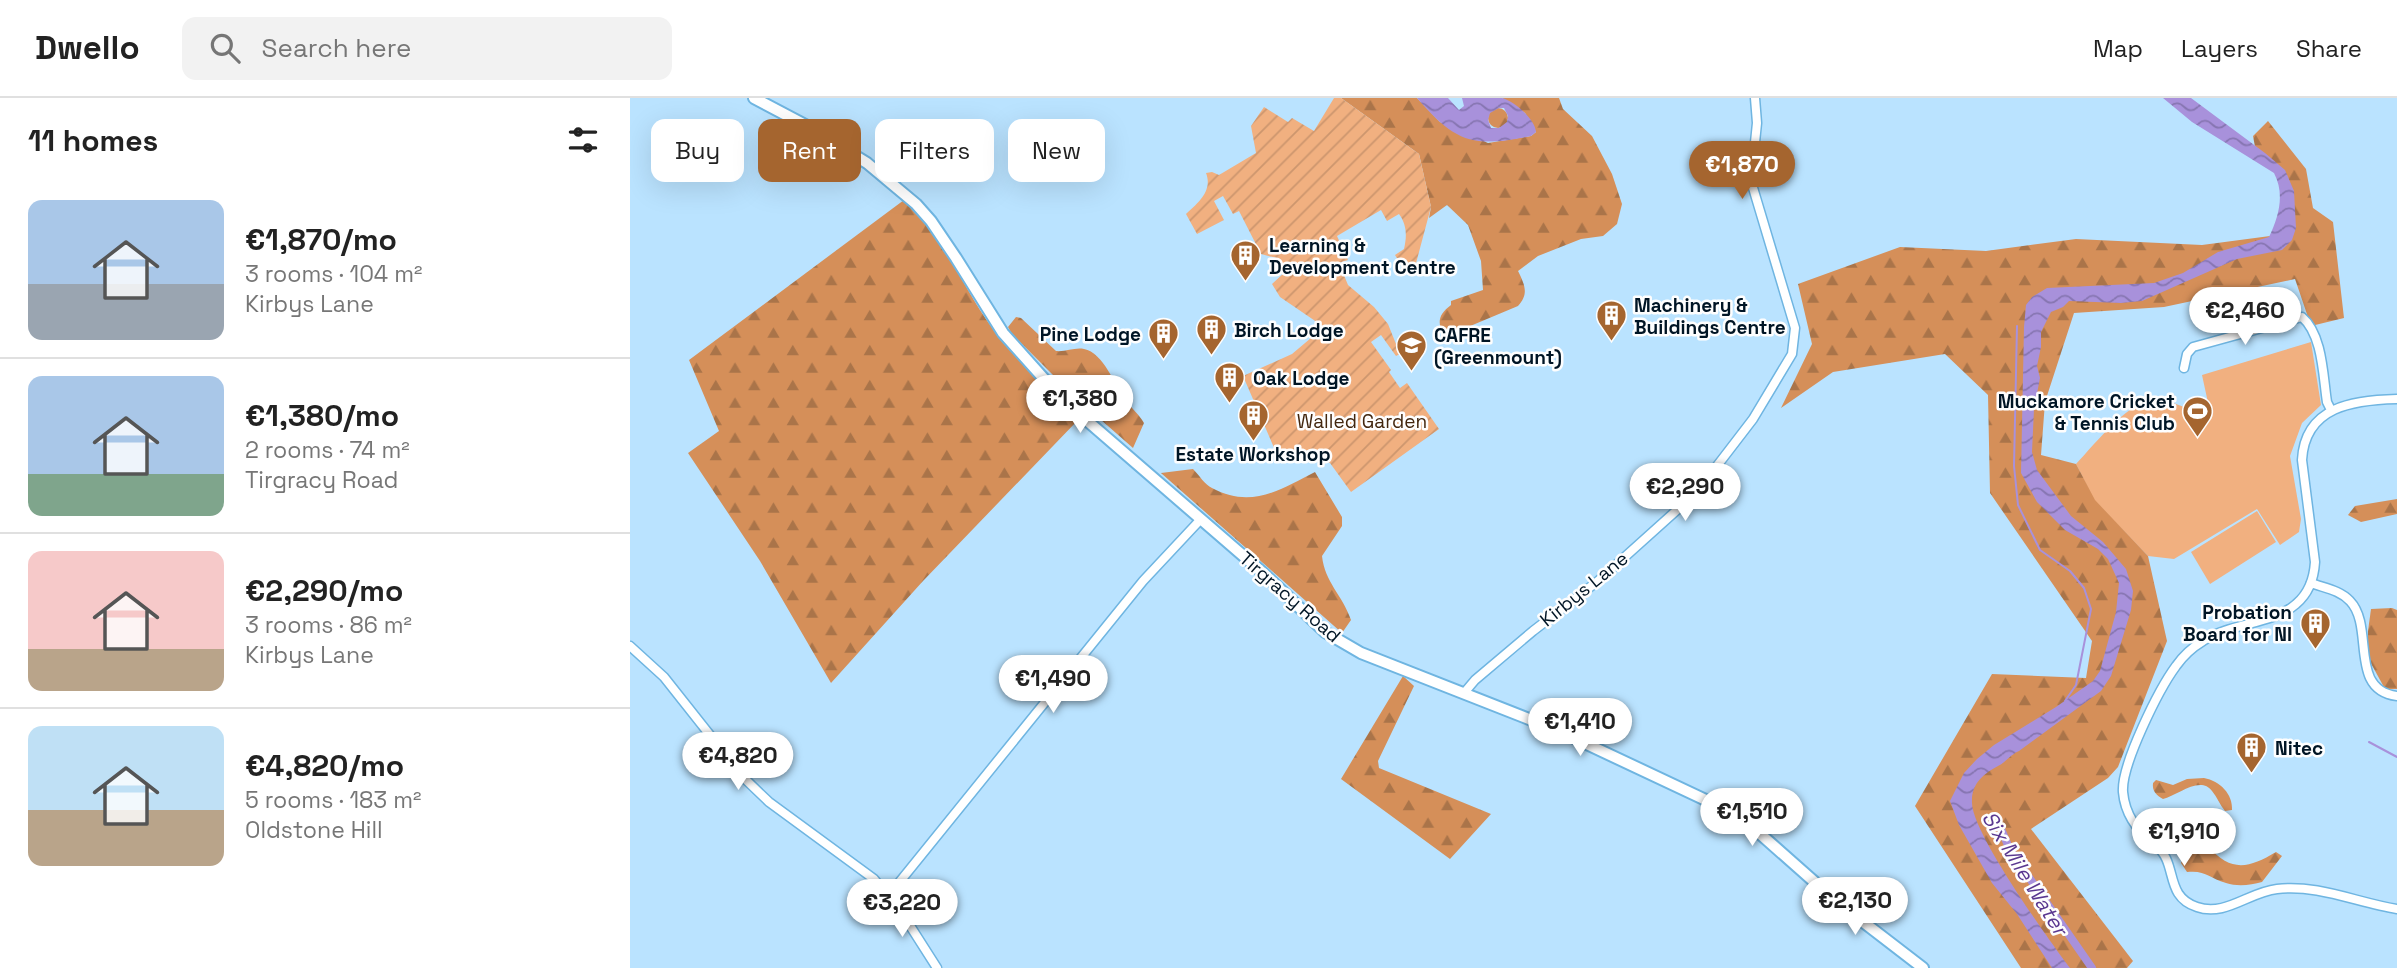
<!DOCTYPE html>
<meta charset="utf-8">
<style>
:root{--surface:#fff;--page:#f2f2f2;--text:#222;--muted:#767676;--line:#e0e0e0;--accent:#a5652f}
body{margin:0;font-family:"Space Grotesk",sans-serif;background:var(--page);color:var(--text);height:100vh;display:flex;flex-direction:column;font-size:26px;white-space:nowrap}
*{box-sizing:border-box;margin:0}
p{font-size:23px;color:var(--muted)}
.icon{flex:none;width:38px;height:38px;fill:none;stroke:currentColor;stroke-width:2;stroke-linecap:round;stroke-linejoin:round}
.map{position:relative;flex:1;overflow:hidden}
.details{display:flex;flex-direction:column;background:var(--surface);width:630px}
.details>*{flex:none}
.top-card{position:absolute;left:21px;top:21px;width:665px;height:63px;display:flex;gap:14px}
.price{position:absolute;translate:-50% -60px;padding:0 16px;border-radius:24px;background:#fff;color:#222;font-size:23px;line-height:46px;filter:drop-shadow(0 2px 4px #0008)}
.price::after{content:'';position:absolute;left:50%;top:42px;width:21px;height:16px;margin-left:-10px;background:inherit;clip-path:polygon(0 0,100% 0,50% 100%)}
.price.active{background:var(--accent);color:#fff}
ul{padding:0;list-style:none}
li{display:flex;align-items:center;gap:21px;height:175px;padding:0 28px}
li+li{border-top:2px solid var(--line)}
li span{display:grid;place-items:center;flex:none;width:196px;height:140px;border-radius:14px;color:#555}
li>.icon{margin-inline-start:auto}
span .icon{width:84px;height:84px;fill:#fffc;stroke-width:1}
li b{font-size:30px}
h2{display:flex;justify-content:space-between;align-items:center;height:84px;padding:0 28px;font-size:30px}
.tag{padding:0 24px;border-radius:14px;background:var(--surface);box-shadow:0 7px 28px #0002;font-size:24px;line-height:63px}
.tag.active{background:var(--accent);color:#fff}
header{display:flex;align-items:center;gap:42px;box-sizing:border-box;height:98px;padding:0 35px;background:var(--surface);border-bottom:2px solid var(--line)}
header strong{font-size:33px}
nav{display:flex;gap:38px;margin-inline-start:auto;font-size:24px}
.search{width:490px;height:63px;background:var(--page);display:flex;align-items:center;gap:18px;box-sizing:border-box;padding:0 24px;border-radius:14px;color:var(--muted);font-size:26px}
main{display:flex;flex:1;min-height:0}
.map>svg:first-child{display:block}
</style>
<header>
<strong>Dwello</strong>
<div class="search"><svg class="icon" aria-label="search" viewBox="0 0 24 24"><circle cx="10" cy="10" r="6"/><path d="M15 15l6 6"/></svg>Search here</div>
<nav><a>Map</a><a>Layers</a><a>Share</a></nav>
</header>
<main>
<section class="details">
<h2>11 homes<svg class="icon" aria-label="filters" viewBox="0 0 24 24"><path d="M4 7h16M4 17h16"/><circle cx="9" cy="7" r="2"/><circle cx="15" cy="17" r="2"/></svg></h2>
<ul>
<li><span style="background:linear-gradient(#a9c7e8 60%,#9aa5b1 0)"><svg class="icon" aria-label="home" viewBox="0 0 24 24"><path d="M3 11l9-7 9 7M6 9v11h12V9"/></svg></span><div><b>€1,870/mo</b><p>3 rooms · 104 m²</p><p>Kirbys Lane</p></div></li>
<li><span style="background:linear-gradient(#a9c7e8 70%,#7fa58c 0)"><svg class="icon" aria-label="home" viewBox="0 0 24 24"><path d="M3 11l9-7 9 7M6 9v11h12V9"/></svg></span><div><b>€1,380/mo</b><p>2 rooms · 74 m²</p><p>Tirgracy Road</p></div></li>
<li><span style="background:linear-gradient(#f6c9c9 70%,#b9a48a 0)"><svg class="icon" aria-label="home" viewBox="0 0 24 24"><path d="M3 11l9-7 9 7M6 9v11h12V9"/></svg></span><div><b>€2,290/mo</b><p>3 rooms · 86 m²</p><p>Kirbys Lane</p></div></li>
<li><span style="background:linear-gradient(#bfe0f5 60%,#b9a48a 0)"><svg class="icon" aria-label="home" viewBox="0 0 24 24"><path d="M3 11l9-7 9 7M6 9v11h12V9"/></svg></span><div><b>€4,820/mo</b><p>5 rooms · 183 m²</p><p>Oldstone Hill</p></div></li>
</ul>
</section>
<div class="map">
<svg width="1767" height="870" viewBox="0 0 1767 870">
<defs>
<pattern id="forest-firs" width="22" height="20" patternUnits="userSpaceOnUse" patternTransform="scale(1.75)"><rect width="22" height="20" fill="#d58f59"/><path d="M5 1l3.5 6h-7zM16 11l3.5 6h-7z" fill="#aa7449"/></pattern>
<pattern id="garden-furrows" width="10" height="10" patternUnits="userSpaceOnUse" patternTransform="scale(1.75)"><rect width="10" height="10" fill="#f1b080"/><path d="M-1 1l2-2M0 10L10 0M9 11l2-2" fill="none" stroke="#cd966e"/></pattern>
<pattern id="water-waves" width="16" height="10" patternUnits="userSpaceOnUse" patternTransform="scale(1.75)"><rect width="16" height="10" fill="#a891db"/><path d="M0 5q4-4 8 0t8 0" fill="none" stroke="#8675b1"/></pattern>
</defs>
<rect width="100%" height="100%" fill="#bae3ff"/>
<g fill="#f1b080">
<path d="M 1681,244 L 1691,307 L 1672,325 L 1660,358 L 1671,421 L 1669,434 L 1650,447 L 1627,411 L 1544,461 L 1518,458 L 1464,402 L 1446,366 C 1466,345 1500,300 1530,300 L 1578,318 L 1580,314 L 1572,277 Z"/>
<path d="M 1627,413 L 1646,444 L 1580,486 L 1561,454 Z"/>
</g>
<g fill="url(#forest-firs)">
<path d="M 711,0 L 787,0 L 810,24 L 858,45 L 901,38 L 906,34 L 895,15 L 872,0 L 929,0 L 933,11 L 962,38 L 982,76 L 992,106 L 987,126 L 973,138 L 951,141 L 908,158 L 888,173 C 895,187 899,196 888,208 L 814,239 C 807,224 808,217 821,207 L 821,203 L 853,192 L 851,163 L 838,127 L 817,107 L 799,120 L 801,109 L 789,56 Z"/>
<circle cx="868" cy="20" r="10"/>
<path d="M 1638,23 L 1676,71 L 1683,110 L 1703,124 L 1714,220 L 1681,228 L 1665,181 L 1534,209 L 1444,215 L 1415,304 L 1411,357 L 1446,366 L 1465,402 L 1518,458 L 1537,543 L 1488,669 L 1478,680 L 1401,731 L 1503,863 L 1497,870 L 1391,870 L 1285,708 L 1362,576 L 1456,580 L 1462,543 L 1360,395 L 1358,297 L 1315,256 L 1203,274 L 1151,310 L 1182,246 L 1168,186 L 1270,149 L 1356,153 L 1446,141 L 1572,147 L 1640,138 L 1649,132 L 1657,88 L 1626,54 L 1623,38 Z"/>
<path d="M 274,102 C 317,142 330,186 363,231 C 388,264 419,293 448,322 L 293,483 L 201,585 L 130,463 L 58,355 L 89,333 L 59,262 Z"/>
<path d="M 386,219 L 391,220 L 426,253 C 436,254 445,249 454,251 C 473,254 486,289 496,303 C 502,311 509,316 514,325 L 503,350 L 445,299 L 382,236 L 378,229 Z"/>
<path d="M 563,371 C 569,377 575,387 582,390 C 621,411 650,392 685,374 L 712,419 L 712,428 L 692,458 C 695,485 712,496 721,522 L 712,535 L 531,375 Z"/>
<path d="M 1767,401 L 1767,416 L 1731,424 L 1718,417 L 1725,408 Z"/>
<path d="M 1762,510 L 1767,512 L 1767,591 L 1755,591 L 1738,560 L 1738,533 L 1741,511 Z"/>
<path d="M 773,578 L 784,588 L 748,663 L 749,670 L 861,716 L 820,761 L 711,681 Z"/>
<path d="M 1574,680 C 1590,683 1603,696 1602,712 L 1595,713 C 1590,707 1587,699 1582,693 C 1570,677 1547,698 1533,701 C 1526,697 1522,693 1523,685 L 1526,682 L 1543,687 L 1557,681 Z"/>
<path d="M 1568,748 L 1578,748 C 1601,775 1619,770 1646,754 L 1652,758 L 1632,784 C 1621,787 1608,789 1596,785 C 1579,780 1576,772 1557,774 L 1551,765 L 1558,750 Z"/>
</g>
<path fill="url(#garden-furrows)" d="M 704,0 L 711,0 L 789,56 L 801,109 L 785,169 L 776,175 L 765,157 L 774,151 C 777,138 777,127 769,116 L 757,123 L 751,112 L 707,138 L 718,162 L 709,165 L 718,187 L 744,209 L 758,226 L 770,256 L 766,258 L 751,237 L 741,244 L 761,272 L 759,274 L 770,290 L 777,285 L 809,331 L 721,394 L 700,365 L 678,352 L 656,361 L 648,359 L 613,278 L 662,256 L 694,229 L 650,199 L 642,186 L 656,173 L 650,161 L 631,156 L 609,113 L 603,116 L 593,98 L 584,103 L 594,122 L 567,136 L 556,116 C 568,105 583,93 576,75 L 582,74 L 589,77 L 626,55 L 621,28 L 634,9 L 658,24 L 662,20 L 684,33 Z"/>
<g fill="url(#water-waves)" fill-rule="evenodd">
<path d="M 787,0 L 818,0 L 829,12 L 834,8 L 832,0 C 844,0 860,0 872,0 C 884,3 905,21 906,34 L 901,38 C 843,50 826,45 787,0 ZM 869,10 L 874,10 L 878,18 L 877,24 L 869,30 L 861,30 L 858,22 L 860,15 Z"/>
<path d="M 1533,0 L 1561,0 L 1635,55 L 1655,72 L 1664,93 L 1666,130 L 1662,142 L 1652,152 L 1607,161 L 1512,203 L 1491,205 L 1439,203 L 1433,209 L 1421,214 L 1411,234 L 1411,249 L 1407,268 L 1410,280 L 1404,311 L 1402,354 L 1407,372 L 1441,418 L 1473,444 L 1496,471 L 1503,493 L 1501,512 L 1481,578 L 1471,593 L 1389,653 C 1380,657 1376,664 1368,668 C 1353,676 1341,686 1342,705 C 1342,735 1419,842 1440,870 L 1422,870 L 1387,816 L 1362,785 L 1329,727 L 1320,703 L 1334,675 L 1347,661 L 1364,647 L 1426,609 L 1463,583 L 1470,573 L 1486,514 L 1489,485 L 1478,461 L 1468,451 L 1435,432 L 1407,404 L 1391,375 L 1394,229 L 1396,207 L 1402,199 L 1417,190 L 1524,185 L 1553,175 L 1588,154 L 1639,139 C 1649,118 1655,96 1644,75 L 1562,24 Z"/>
</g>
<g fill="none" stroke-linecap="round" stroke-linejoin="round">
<g stroke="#a891db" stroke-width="2">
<path d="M 1387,228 L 1384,368 L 1388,407 L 1410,452 L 1440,473 L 1454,490 L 1461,511 L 1446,587 L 1435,603"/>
<path d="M 1739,644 L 1767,659"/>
</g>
<path stroke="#a891db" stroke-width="8" d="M 1371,731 L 1380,752 L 1462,870"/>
<defs>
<g id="minor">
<path d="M 1554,270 L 1557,256 L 1563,249 L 1672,219 C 1693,237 1693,279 1697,304 L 1701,312"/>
<path d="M 1767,301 C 1724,302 1675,308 1672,362 L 1685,464 C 1684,480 1678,496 1666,506 C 1644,526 1600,525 1573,543 C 1563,549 1553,558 1546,568 C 1529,591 1491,667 1493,694 C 1495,717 1507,733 1525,747 C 1549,764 1533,798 1567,809 C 1595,819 1619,794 1647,791 C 1688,786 1728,805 1767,811"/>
<path d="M 1681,485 C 1694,490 1710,492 1720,503 C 1745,529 1718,592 1767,598"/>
<path d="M 0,548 L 34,579 L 114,680 L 139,704 L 244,781 L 270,812 L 307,870"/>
<path d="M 834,595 L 845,582 L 903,533 L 968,483 L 1067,394 L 1123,321 L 1162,256 L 1165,230 L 1121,83 L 1127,25 L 1125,0"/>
<path d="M 259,797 L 513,483 L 571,421"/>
</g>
<path id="tertiary" d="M 124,0 L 177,28 L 237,65 L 286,106 L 301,123 L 326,160 L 373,235 L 432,301 L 632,474 L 695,534 L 731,555 L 927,632 L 1097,712 L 1128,734 L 1206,803 L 1293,870"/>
</defs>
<use href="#minor" stroke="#6fb5e1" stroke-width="11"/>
<use href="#tertiary" stroke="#6fb5e1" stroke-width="14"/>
<use href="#minor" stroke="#fff" stroke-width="8"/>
<use href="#tertiary" stroke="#fff" stroke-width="10"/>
</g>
<defs>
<symbol id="building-pin" viewBox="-11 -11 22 30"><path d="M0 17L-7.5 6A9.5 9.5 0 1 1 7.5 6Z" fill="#a5652f" stroke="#fefefe"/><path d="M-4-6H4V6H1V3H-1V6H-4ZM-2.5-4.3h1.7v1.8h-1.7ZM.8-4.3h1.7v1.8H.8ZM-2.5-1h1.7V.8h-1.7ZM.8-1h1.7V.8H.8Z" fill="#fff"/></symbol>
<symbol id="university-pin" viewBox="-11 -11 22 30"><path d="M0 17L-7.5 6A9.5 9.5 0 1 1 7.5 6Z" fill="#a5652f" stroke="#fefefe"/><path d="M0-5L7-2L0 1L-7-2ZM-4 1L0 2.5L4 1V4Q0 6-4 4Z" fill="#fff"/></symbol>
<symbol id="stadium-pin" viewBox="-11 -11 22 30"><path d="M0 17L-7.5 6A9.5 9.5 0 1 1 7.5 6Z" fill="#a5652f" stroke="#fefefe"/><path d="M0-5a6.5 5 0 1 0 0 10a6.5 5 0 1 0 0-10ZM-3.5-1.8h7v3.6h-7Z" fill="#fff"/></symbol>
</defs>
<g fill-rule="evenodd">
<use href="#building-pin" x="598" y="140" width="35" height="47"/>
<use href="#building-pin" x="964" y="200" width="35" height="47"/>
<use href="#building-pin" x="564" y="214" width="35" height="47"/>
<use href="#building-pin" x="516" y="218" width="35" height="47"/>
<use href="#university-pin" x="764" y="230" width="35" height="47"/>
<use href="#building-pin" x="582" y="262" width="35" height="47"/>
<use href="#stadium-pin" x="1550" y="296" width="35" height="47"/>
<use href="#building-pin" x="606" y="300" width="35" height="47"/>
<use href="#building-pin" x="1668" y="508" width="35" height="47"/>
<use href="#building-pin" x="1604" y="632" width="35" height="47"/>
</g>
<g text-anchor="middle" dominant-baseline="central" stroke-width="5" stroke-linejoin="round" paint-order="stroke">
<g font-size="19" font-weight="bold" fill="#001525" stroke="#fefefe" text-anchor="start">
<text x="639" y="147">Learning &amp;<tspan x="639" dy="22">Development Centre</tspan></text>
<text x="1004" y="207">Machinery &amp;<tspan x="1004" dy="22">Buildings Centre</tspan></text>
<text x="604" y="232">Birch Lodge</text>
<text x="511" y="236" text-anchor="end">Pine Lodge</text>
<text x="804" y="237">CAFRE<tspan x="804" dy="22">(Greenmount)</tspan></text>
<text x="623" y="280">Oak Lodge</text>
<text x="1545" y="303" text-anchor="end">Muckamore Cricket<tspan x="1545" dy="22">&amp; Tennis Club</tspan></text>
<text x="623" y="356" text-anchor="middle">Estate Workshop</text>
<text x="1662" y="514" text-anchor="end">Probation<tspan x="1662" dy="22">Board for NI</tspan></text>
<text x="1645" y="650">Nitec</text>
</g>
<g font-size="19" fill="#42260e" stroke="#fefefe">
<text x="732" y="323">Walled Garden</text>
</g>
<g font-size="19" fill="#001525" stroke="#fefefe">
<text transform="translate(954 491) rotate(-39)">Kirbys Lane</text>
<text transform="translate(660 499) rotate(41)">Tirgracy Road</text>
</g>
<g font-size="21" font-style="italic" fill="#5a3890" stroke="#fefefe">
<text transform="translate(1395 775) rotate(58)">Six Mile Water</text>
</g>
</g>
</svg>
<b class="price active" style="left:1112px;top:103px">€1,870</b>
<b class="price" style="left:1615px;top:249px">€2,460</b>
<b class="price" style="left:450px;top:337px">€1,380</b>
<b class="price" style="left:1055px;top:425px">€2,290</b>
<b class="price" style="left:423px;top:617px">€1,490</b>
<b class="price" style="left:950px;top:660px">€1,410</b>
<b class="price" style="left:108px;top:694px">€4,820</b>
<b class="price" style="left:1122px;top:750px">€1,510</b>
<b class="price" style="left:1554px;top:770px">€1,910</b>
<b class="price" style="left:1225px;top:839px">€2,130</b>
<b class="price" style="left:272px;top:841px">€3,220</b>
<div class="top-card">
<a class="tag">Buy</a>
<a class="tag active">Rent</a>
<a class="tag">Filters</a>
<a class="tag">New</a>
</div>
</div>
</main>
